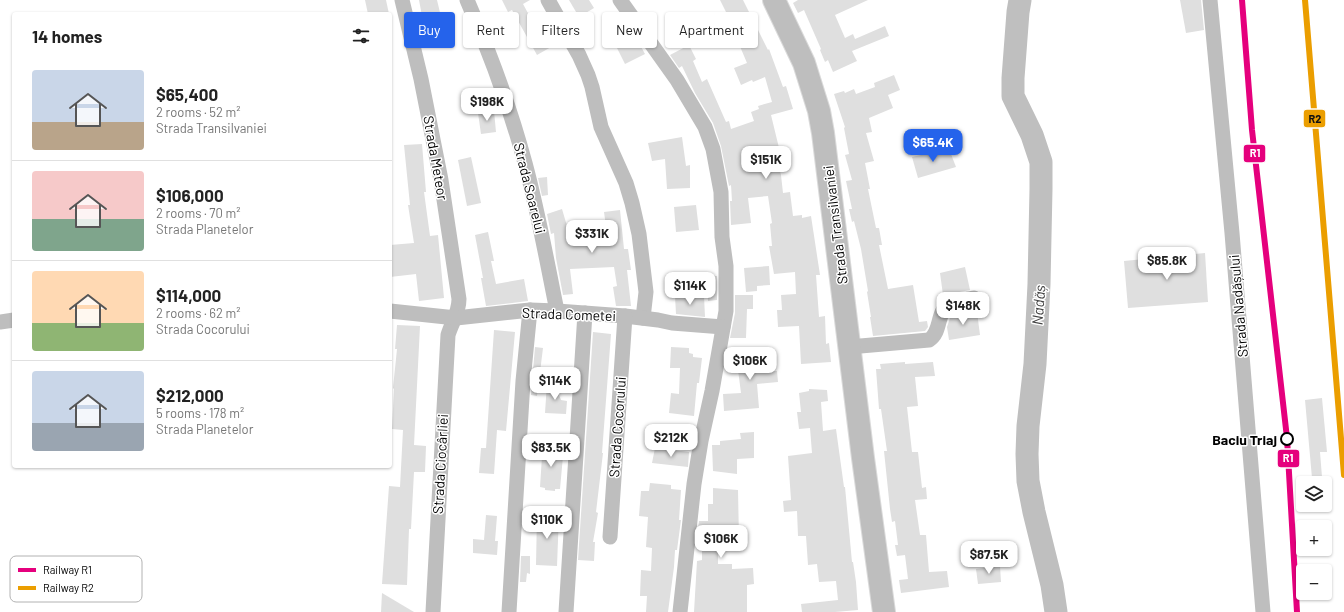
<!DOCTYPE html>
<meta charset="utf-8">
<style>
:root{--surface:#fff;--page:#f6f6f6;--text:#222;--muted:#767676;--line:#e0e0e0;--accent:#2563eb}
body{margin:0;font-family:Barlow,sans-serif;background:var(--page);color:var(--text);height:100vh;display:flex;flex-direction:column;font-size:15px;white-space:nowrap}
*{box-sizing:border-box;margin:0}
p{font-size:13px;color:var(--muted)}
.icon{flex:none;width:22px;height:22px;fill:none;stroke:currentColor;stroke-width:2;stroke-linecap:round;stroke-linejoin:round}
.map{position:relative;flex:1;overflow:hidden}
.panel{position:absolute;left:12px;top:12px;width:380px;height:456px;display:flex;flex-direction:column;background:var(--surface);border-radius:4px;box-shadow:0 1px 3px #0004}
.panel>*{flex:none}
.top-card{position:absolute;left:404px;top:12px;width:380px;height:36px;display:flex;gap:8px}
.controls{position:absolute;left:1296px;top:476px;display:grid;gap:8px}
.controls a{display:grid;place-items:center;width:36px;height:36px;border-radius:4px;background:var(--surface);box-shadow:0 1px 3px #0004;font-size:20px}
.price{position:absolute;translate:-50% -34px;padding:0 9px;border-radius:8px;background:#fff;color:#222;font-size:13px;line-height:26px;filter:drop-shadow(0 1px 2px #0008)}
.price::after{content:'';position:absolute;left:50%;top:24px;width:12px;height:9px;margin-left:-6px;background:inherit;clip-path:polygon(0 0,100% 0,50% 100%)}
.price.current{background:var(--accent);color:#fff}
ul{padding:0;list-style:none}
li{display:flex;align-items:center;gap:12px;height:100px;padding:0 20px}
li+li{border-top:1px solid var(--line)}
li span{display:grid;place-items:center;flex:none;width:112px;height:80px;border-radius:4px;color:#555}
li>.icon{margin-inline-start:auto}
span .icon{width:48px;height:48px;fill:#fffc;stroke-width:1}
li b{font-size:17px}
h2{display:flex;justify-content:space-between;align-items:center;height:48px;padding:0 20px;font-size:17px}
.chip{padding:0 14px;border-radius:4px;background:var(--surface);box-shadow:0 1px 3px #0004;font-size:14px;line-height:36px}
.chip.current{background:var(--accent);color:#fff}
.map>svg:first-child{display:block}
</style>
<div class="map">
<svg width="1344" height="612" viewBox="0 0 1344 612">
<rect width="100%" height="100%" fill="#fff"/>
<g fill="none" stroke-linecap="round" stroke-linejoin="round">
<path stroke="#bfbfbf" stroke-width="23" d="M 1020,0 L 1018,12 L 1013,78 L 1013,96 L 1032,135 L 1041,162 L 1041,189 L 1039,284 L 1035,364 L 1028,426 L 1027,454 L 1028,481 L 1034,512 L 1052,585 L 1056,612"/>
</g>
<g fill="#dfdfdf">
<path d="M 365,0 L 386,0 L 389,14 L 368,14 Z"/>
<path d="M 419,0 L 437,0 L 442,21 L 444,20 L 446,32 L 426,37 Z"/>
<path d="M 502,0 L 530,0 L 523,4 L 529,15 L 533,13 L 551,47 L 537,55 L 512,10 L 508,12 Z"/>
<path d="M 569,0 L 589,0 L 594,8 L 579,17 Z"/>
<path d="M 720,0 L 743,0 L 768,50 L 769,49 L 783,87 L 786,86 L 793,109 L 771,115 L 779,148 L 774,149 L 781,175 L 783,193 L 790,192 L 793,216 L 802,215 L 802,218 L 811,216 L 820,275 L 816,275 L 819,317 L 825,316 L 826,344 L 829,343 L 831,362 L 801,364 L 799,326 L 778,327 L 777,310 L 782,310 L 781,295 L 796,294 L 795,272 L 774,274 L 769,246 L 772,246 L 770,224 L 772,223 L 768,196 L 748,198 L 751,223 L 731,225 L 730,201 L 732,201 L 731,185 L 729,186 L 721,146 L 713,123 L 695,93 L 682,66 L 679,68 L 670,55 L 689,45 L 696,59 L 693,61 L 702,82 L 707,79 L 726,122 L 729,121 L 731,129 L 754,121 L 751,112 L 759,109 L 758,106 L 772,102 L 765,77 L 753,82 L 752,80 L 741,85 L 734,68 L 747,63 L 736,37 L 738,36 Z"/>
<path d="M 798,0 L 868,0 L 835,15 L 845,38 L 853,34 L 855,39 L 885,26 L 889,36 L 852,51 L 857,61 L 833,72 L 828,60 L 825,62 L 820,50 L 821,49 L 804,10 L 798,13 L 793,3 Z"/>
<path d="M 1180,0 L 1201,0 L 1204,30 L 1186,33 Z"/>
<path d="M 628,41 L 630,46 L 638,41 L 645,54 L 625,64 L 616,46 Z"/>
<path d="M 894,75 L 900,90 L 888,95 L 893,108 L 869,118 L 872,132 L 866,133 L 874,161 L 865,163 L 870,189 L 868,189 L 876,228 L 879,228 L 882,245 L 879,245 L 888,289 L 913,285 L 919,322 L 927,321 L 928,327 L 925,331 L 873,336 L 870,317 L 871,317 L 867,292 L 868,291 L 861,249 L 854,221 L 852,222 L 849,209 L 852,209 L 846,181 L 852,180 L 845,155 L 849,154 L 844,128 L 845,127 L 834,94 L 844,91 L 845,93 L 854,89 L 856,94 L 875,87 L 874,83 Z"/>
<path d="M 494,111 L 496,132 L 481,134 L 478,113 Z"/>
<path d="M 682,137 L 686,166 L 690,165 L 690,188 L 667,189 L 665,159 L 652,161 L 648,143 Z"/>
<path d="M 422,144 L 426,192 L 424,192 L 430,236 L 438,235 L 444,298 L 419,301 L 416,274 L 390,277 L 390,245 L 414,243 L 408,205 L 410,205 L 404,145 Z"/>
<path d="M 949,149 L 956,167 L 918,178 L 912,157 Z"/>
<path d="M 471,157 L 481,203 L 467,206 L 458,160 Z"/>
<path d="M 547,177 L 548,195 L 542,196 L 538,178 Z"/>
<path d="M 696,205 L 699,230 L 676,232 L 674,207 Z"/>
<path d="M 562,209 L 572,243 L 608,241 L 604,212 L 620,210 L 624,249 L 628,249 L 631,270 L 627,270 L 631,306 L 616,306 L 613,287 L 617,286 L 614,267 L 570,269 L 573,294 L 563,295 L 556,258 L 554,233 L 551,234 L 547,214 Z"/>
<path d="M 488,232 L 494,261 L 491,261 L 496,284 L 524,279 L 528,301 L 486,306 L 481,278 L 483,278 L 475,235 Z"/>
<path d="M 1205,253 L 1208,302 L 1128,308 L 1124,261 Z"/>
<path d="M 769,266 L 770,285 L 757,286 L 757,291 L 746,292 L 744,268 Z"/>
<path d="M 965,267 L 970,290 L 943,295 L 940,273 Z"/>
<path d="M 709,276 L 717,276 L 717,300 L 708,301 L 707,289 L 709,289 Z"/>
<path d="M 735,295 L 753,295 L 753,309 L 747,309 L 746,338 L 730,338 L 735,313 Z"/>
<path d="M 675,296 L 704,296 L 705,317 L 676,314 Z"/>
<path d="M 977,312 L 980,335 L 949,340 L 947,327 L 951,315 Z"/>
<path d="M 397,325 L 420,326 L 414,445 L 426,446 L 425,472 L 414,472 L 411,529 L 409,529 L 407,585 L 382,584 L 389,486 L 400,487 L 403,430 L 392,429 L 394,389 L 393,388 L 397,349 L 395,349 Z"/>
<path d="M 494,330 L 515,332 L 506,431 L 497,430 L 494,474 L 479,473 L 481,448 L 486,448 Z"/>
<path d="M 593,332 L 611,334 L 602,453 L 603,453 L 596,512 L 598,513 L 593,542 L 595,542 L 594,561 L 578,560 Z"/>
<path d="M 535,347 L 543,348 L 537,396 L 531,395 Z"/>
<path d="M 671,347 L 689,348 L 689,353 L 693,354 L 693,357 L 702,358 L 699,383 L 697,383 L 694,416 L 669,413 L 671,393 L 679,394 L 680,368 L 670,368 Z"/>
<path d="M 773,355 L 774,371 L 777,371 L 778,382 L 757,384 L 759,408 L 724,411 L 723,394 L 741,393 L 738,370 L 735,370 L 734,356 Z"/>
<path d="M 905,362 L 905,364 L 933,362 L 935,376 L 915,377 L 918,406 L 907,407 L 912,452 L 918,452 L 922,488 L 926,487 L 927,499 L 915,500 L 920,535 L 926,535 L 929,572 L 947,571 L 949,587 L 901,593 L 899,580 L 908,579 L 905,555 L 897,556 L 895,545 L 898,545 L 895,521 L 892,522 L 890,509 L 884,451 L 887,451 L 881,409 L 879,409 L 876,369 L 881,369 L 880,364 Z"/>
<path d="M 547,383 L 557,384 L 557,390 L 561,400 L 567,401 L 566,414 L 545,413 Z"/>
<path d="M 809,389 L 827,390 L 828,401 L 821,402 L 823,431 L 836,429 L 844,487 L 845,487 L 852,562 L 853,562 L 856,582 L 858,610 L 835,612 L 802,612 L 801,604 L 838,600 L 836,581 L 819,582 L 817,564 L 808,565 L 806,536 L 798,536 L 797,511 L 784,512 L 783,501 L 791,500 L 788,456 L 812,453 L 810,428 L 799,429 L 797,412 L 801,412 L 799,393 L 809,391 Z"/>
<path d="M 1322,398 L 1327,452 L 1320,452 L 1322,477 L 1312,478 L 1305,400 Z"/>
<path d="M 754,432 L 754,458 L 737,459 L 737,474 L 713,471 L 712,445 L 720,445 L 720,441 L 741,439 L 740,433 Z"/>
<path d="M 543,441 L 554,443 L 552,455 L 563,456 L 560,489 L 555,489 L 555,491 L 545,490 L 545,488 L 540,487 Z"/>
<path d="M 655,448 L 689,452 L 688,467 L 652,463 Z"/>
<path d="M 650,483 L 671,485 L 671,489 L 681,490 L 679,520 L 681,520 L 677,550 L 675,550 L 674,567 L 668,612 L 646,612 L 647,596 L 640,596 L 641,570 L 651,571 L 652,548 L 646,547 L 648,517 L 639,516 L 641,491 L 649,491 Z"/>
<path d="M 713,488 L 738,490 L 739,540 L 718,539 L 718,564 L 732,564 L 732,569 L 753,568 L 754,584 L 747,585 L 747,612 L 694,612 L 697,561 L 702,560 L 702,538 L 697,538 L 699,521 L 708,521 L 708,504 L 713,504 Z"/>
<path d="M 537,514 L 559,514 L 557,566 L 536,565 Z"/>
<path d="M 486,515 L 497,516 L 495,541 L 498,541 L 497,555 L 473,553 L 473,539 L 484,540 Z"/>
<path d="M 521,556 L 530,556 L 530,574 L 527,573 L 526,582 L 520,582 Z"/>
<path d="M 1000,566 L 1001,582 L 978,584 L 976,569 Z"/>
<path d="M 382,593 L 414,612 L 381,612 Z"/>
</g>
<g fill="none" stroke-linecap="round" stroke-linejoin="round">
<defs>
<path id="primary" d="M 774,0 L 804,63 L 819,111 L 823,133 L 863,458 L 884,612"/>
</defs>
<use href="#primary" stroke="#dbdbdb" stroke-width="24"/>
<g stroke="#bebebe" stroke-width="15">
<path d="M 402,0 L 421,79 L 441,180 L 459,299 C 459,313 452,322 448,335 L 433,612"/>
<path d="M 467,0 C 490,53 510,107 525,163 C 538,211 547,262 557,311"/>
<path d="M 548,0 L 579,55 L 588,75 L 592,87 L 601,127 L 626,183 L 632,203 L 639,234 L 646,292 L 643,318"/>
<path d="M 620,0 L 677,80 L 705,127 L 713,149 L 721,192 L 722,237 L 726,266 L 726,311 L 712,391 L 701,441 L 694,484 L 680,612"/>
<path d="M 1210,0 L 1232,233 L 1263,612"/>
<path d="M 390,311 L 456,318 L 530,310 L 557,311 L 625,316 L 658,320 L 672,323 L 723,327"/>
<path d="M 0,322 L 14,320"/>
<path d="M 849,347 L 929,340 C 942,332 936,312 949,304 C 956,300 967,300 974,298"/>
<path d="M 610,537 L 625,316"/>
<path d="M 509,612 L 523,381 L 530,310"/>
<path d="M 566,612 L 585,313"/>
</g>
<use href="#primary" stroke="#bebebe" stroke-width="22"/>
<defs>
<path id="rail-1" d="M 1242,0 L 1252,130 L 1287,438 L 1297,612"/>
<path id="rail-2" d="M 1305,0 L 1344,475"/>
</defs>
<use href="#rail-1" stroke="#fff" stroke-width="9"/>
<use href="#rail-2" stroke="#fff" stroke-width="9"/>
<use href="#rail-1" stroke="#e5007d" stroke-width="6"/>
<use href="#rail-2" stroke="#eb9e00" stroke-width="6"/>
</g>
<circle fill="#fff" stroke="#000" stroke-width="2" cx="1287" cy="439" r="6"/>
<g text-anchor="middle" dominant-baseline="central" stroke-width="3" stroke-linejoin="round" paint-order="stroke">
<g font-size="14" fill="#000" stroke="#fff">
<text transform="translate(436 158) rotate(80)">Strada Meteor</text>
<text transform="translate(530 188) rotate(76)">Strada Soarelui</text>
<text transform="translate(835 225) rotate(-97)">Strada Transilvaniei</text>
<text transform="translate(1238 306) rotate(-95)">Strada Nadășului</text>
<text transform="translate(569 314) rotate(2)">Strada Cometei</text>
<text transform="translate(617 427) rotate(-86)">Strada Cocorului</text>
<text transform="translate(440 464) rotate(-87)">Strada Ciocârliei</text>
</g>
<g font-size="14" font-weight="bold" fill="#000" stroke="#fff" text-anchor="end">
<text x="1277" y="439">Baciu Triaj</text>
</g>
<g font-size="15" font-style="italic" fill="#444" stroke="#fff">
<text transform="translate(1038 305) rotate(-86)">Nadăș</text>
</g>
</g>
<rect x="10" y="556" width="132" height="46" rx="6" fill="#fff" stroke="#b2b2b2" stroke-width="1"/>
<rect x="18" y="568" width="18" height="4" fill="#e5007d"/>
<rect x="18" y="586" width="18" height="4" fill="#eb9e00"/>
<g font-size="11" fill="#000">
<text x="43" y="574">Railway R1</text>
<text x="43" y="592">Railway R2</text>
</g>
<g stroke="#fff" stroke-width="1.5">
<rect x="1303" y="109" width="23" height="19" rx="4" fill="#eb9e00"/>
<rect x="1243" y="144" width="23" height="19" rx="4" fill="#e5007d"/>
<rect x="1277" y="449" width="23" height="19" rx="4" fill="#e5007d"/>
</g>
<g font-size="11" text-anchor="middle" font-weight="bold" fill="#fff">
<text x="1255" y="157">R1</text>
<text x="1288" y="462">R1</text>
</g>
<g font-size="11" text-anchor="middle" font-weight="bold" fill="#111">
<text x="1315" y="123">R2</text>
</g>
</svg>
<div class="controls">
<a><svg class="icon" aria-label="layers" viewBox="0 0 24 24"><path d="M12 4l9 5-9 5-9-5zM3 14l9 5 9-5"/></svg></a>
<a>+</a>
<a>−</a>
</div>
<b class="price" style="left:487px;top:122px">$198K</b>
<b class="price current" style="left:933px;top:163px">$65.4K</b>
<b class="price" style="left:766px;top:180px">$151K</b>
<b class="price" style="left:592px;top:254px">$331K</b>
<b class="price" style="left:1167px;top:281px">$85.8K</b>
<b class="price" style="left:690px;top:306px">$114K</b>
<b class="price" style="left:963px;top:326px">$148K</b>
<b class="price" style="left:750px;top:381px">$106K</b>
<b class="price" style="left:555px;top:401px">$114K</b>
<b class="price" style="left:671px;top:458px">$212K</b>
<b class="price" style="left:551px;top:468px">$83.5K</b>
<b class="price" style="left:547px;top:540px">$110K</b>
<b class="price" style="left:721px;top:559px">$106K</b>
<b class="price" style="left:989px;top:575px">$87.5K</b>
<div class="top-card">
<a class="chip current">Buy</a>
<a class="chip">Rent</a>
<a class="chip">Filters</a>
<a class="chip">New</a>
<a class="chip">Apartment</a>
</div>
<section class="panel">
<h2>14 homes<svg class="icon" aria-label="filters" viewBox="0 0 24 24"><path d="M4 7h16M4 17h16"/><circle cx="9" cy="7" r="2"/><circle cx="15" cy="17" r="2"/></svg></h2>
<ul>
<li><span style="background:linear-gradient(#c9d6e8 65%,#b9a48a 0)"><svg class="icon" aria-label="home" viewBox="0 0 24 24"><path d="M3 11l9-7 9 7M6 9v11h12V9"/></svg></span><div><b>$65,400</b><p>2 rooms · 52 m²</p><p>Strada Transilvaniei</p></div></li>
<li><span style="background:linear-gradient(#f6c9c9 60%,#7fa58c 0)"><svg class="icon" aria-label="home" viewBox="0 0 24 24"><path d="M3 11l9-7 9 7M6 9v11h12V9"/></svg></span><div><b>$106,000</b><p>2 rooms · 70 m²</p><p>Strada Planetelor</p></div></li>
<li><span style="background:linear-gradient(#ffd9b3 65%,#8fb573 0)"><svg class="icon" aria-label="home" viewBox="0 0 24 24"><path d="M3 11l9-7 9 7M6 9v11h12V9"/></svg></span><div><b>$114,000</b><p>2 rooms · 62 m²</p><p>Strada Cocorului</p></div></li>
<li><span style="background:linear-gradient(#c9d6e8 65%,#9aa5b1 0)"><svg class="icon" aria-label="home" viewBox="0 0 24 24"><path d="M3 11l9-7 9 7M6 9v11h12V9"/></svg></span><div><b>$212,000</b><p>5 rooms · 178 m²</p><p>Strada Planetelor</p></div></li>
</ul>
</section>
</div>
